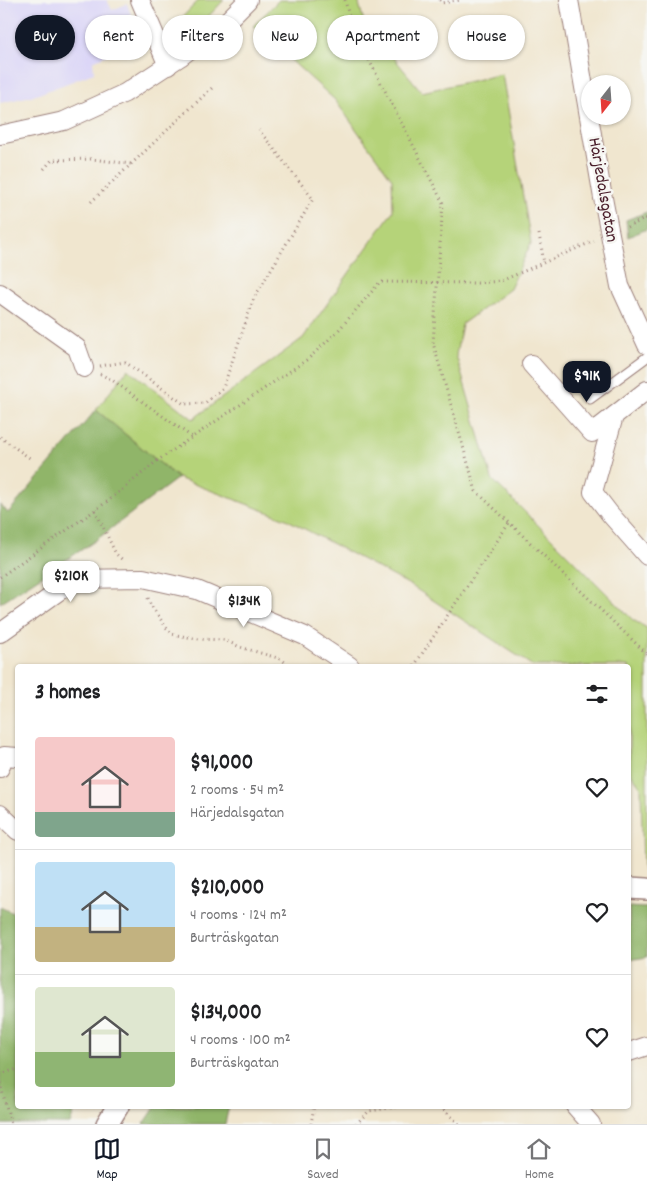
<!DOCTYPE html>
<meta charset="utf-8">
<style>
:root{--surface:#fff;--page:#f2f2f2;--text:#202124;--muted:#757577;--line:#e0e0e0;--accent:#111827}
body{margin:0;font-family:Dekko,sans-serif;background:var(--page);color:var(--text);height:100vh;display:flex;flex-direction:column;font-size:19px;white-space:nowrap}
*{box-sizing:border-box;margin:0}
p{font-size:16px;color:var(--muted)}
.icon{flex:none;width:28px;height:28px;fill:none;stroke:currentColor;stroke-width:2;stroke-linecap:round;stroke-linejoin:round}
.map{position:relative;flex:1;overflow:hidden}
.side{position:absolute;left:15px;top:664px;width:616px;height:445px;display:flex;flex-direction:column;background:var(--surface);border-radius:5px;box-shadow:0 1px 4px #0004}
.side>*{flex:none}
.hud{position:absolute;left:15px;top:15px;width:618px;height:45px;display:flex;gap:10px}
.needle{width:32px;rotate:197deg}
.fabs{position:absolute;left:581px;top:75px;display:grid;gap:10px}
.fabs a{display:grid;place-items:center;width:50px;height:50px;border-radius:50%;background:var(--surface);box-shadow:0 1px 4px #0004;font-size:25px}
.price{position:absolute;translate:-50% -42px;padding:0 11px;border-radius:10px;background:#fff;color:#222;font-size:16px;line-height:32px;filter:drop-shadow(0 1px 2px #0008)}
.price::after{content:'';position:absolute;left:50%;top:30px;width:15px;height:11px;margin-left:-8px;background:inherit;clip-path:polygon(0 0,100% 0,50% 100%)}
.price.active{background:var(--accent);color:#fff}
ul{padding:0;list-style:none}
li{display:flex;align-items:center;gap:15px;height:125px;padding:0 20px}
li+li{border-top:1px solid var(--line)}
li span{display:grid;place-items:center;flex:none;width:140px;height:100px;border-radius:5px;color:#555}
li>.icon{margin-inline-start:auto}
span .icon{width:60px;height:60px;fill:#fffc;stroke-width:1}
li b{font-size:21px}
h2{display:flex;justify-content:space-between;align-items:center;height:60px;padding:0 20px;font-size:21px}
.chip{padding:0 18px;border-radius:22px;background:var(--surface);box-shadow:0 1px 4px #0004;font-size:18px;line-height:45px}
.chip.active{background:var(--accent);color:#fff}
.dock{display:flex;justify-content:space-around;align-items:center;height:70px;border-top:1px solid var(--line);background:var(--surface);font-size:14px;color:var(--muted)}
.dock a{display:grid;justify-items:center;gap:2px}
.dock .active{color:var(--accent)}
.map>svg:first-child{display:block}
</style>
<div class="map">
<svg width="647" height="1124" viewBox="0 0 647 1124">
<rect width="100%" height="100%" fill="#f6f6f2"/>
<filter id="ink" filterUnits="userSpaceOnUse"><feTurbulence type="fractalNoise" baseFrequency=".02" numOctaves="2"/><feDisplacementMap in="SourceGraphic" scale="10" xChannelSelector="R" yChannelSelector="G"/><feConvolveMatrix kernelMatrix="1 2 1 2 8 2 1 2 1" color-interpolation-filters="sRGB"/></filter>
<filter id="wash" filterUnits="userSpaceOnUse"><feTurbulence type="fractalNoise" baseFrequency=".0096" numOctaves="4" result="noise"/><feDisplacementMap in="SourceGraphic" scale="20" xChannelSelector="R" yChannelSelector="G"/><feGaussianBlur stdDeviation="1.12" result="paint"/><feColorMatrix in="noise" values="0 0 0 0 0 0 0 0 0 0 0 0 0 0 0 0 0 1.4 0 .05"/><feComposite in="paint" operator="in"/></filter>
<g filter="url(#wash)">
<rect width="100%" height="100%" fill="#f0e6cf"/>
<path fill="#dbd6f7" d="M 0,0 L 107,0 L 112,10 L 127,4 L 141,40 L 93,61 L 94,73 L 36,95 L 0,103 Z"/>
<g fill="#b5d379" stroke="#807952">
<path d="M 199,0 L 224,0 L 203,22 L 179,34 L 169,31 Z"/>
<path d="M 279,0 L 358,0 L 364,22 L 422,92 L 502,74 L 531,243 L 510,289 L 462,324 L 456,355 L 492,479 L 633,620 L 647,628 L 647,871 L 643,871 L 641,787 L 629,771 L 629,666 L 533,666 L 410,585 L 286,519 L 178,478 L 96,410 L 128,369 L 193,419 L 303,338 L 393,211 L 392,179 L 335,100 L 253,26 Z"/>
</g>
<g fill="#90b569" stroke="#6d6a4a">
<path d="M 647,212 L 647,229 L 628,237 L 626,220 Z"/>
<path d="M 96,410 L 178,478 L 92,543 L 0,603 L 0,504 L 8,513 Z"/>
<path d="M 0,907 L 17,915 L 18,1106 L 76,1106 L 70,1124 L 0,1124 Z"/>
<path d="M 629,907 L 647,908 L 647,957 L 629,960 Z"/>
<path d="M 156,1106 L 229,1106 L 225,1124 L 144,1124 Z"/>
</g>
</g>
<g filter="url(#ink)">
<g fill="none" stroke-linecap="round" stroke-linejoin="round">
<defs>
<path id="service" d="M 590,399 L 647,357"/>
<g id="minor">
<path d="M 140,0 L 168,66"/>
<path d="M 569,0 L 603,198 L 620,286 L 647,345"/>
<path d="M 0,135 L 64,121 L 125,93 L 180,57 L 228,20 L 248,0"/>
<path d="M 0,293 L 77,348 L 84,368"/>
<path d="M 531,364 L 592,433 L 647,390"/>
<path d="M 614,416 L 593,492 L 610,514 L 647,556"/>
<path d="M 0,633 L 76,579 L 143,578 L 197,590 L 305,636 L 350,666"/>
<path d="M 0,768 L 4,756 L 18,757"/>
<path d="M 0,814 L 18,831"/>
<path d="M 629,1052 L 647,1046"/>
<path d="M 575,1106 L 591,1124"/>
</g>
<g id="tertiary">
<path d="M 629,888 L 647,889"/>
<path d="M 107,1124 L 118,1106"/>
</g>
</defs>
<use href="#service" stroke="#9d827d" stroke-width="11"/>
<use href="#minor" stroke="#9d827d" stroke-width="20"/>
<use href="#tertiary" stroke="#9d827d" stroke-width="24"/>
<g stroke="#9d827d" stroke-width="3" stroke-dasharray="1 4" stroke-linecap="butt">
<path d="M 345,0 L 351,25 L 443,203 L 433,343 L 476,491 L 647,654"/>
<path d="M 440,0 L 441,3 L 462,0"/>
<path d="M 44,169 L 52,160 L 92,159 L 131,164"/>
<path d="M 91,202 L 213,87"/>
<path d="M 627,227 L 647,218"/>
<path d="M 539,234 L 544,263"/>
<path d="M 100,366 L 125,362 L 184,404 L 205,403 L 223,388 L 254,298 L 313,199 L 259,130"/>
<path d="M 100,374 L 112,380 L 192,437"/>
<path d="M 0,437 L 31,459"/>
<path d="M 95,510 L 116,554 L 124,561"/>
<path d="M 0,577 L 108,501 L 157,461 L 308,359 L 337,332 L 380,282 L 477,283 L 501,281 L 594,241"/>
<path d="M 148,598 L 150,604 L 171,634 L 199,639 L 224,640 L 240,647 L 281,659 L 290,666"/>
<path d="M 414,666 L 509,523"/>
<path d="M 0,1074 L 18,1069"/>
<path d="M 0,1083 L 11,1124"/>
<path d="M 440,1106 L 459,1124"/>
<path d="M 311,1124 L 314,1106"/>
<path d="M 356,1124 L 369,1111 L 403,1106"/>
</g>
<use href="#service" stroke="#fff" stroke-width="9"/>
<use href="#minor" stroke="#fff" stroke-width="18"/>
<use href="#tertiary" stroke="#fff" stroke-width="21"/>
</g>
</g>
<g text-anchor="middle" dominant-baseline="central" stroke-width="5" stroke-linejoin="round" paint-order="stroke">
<g font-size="18" fill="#4a1f2b" stroke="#f6f6f2">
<text transform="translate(602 190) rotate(80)">Härjedalsgatan</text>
</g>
</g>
</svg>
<div class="fabs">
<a><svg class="needle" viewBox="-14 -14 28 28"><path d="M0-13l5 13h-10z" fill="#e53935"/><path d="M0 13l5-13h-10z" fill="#757577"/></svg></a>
</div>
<b class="price active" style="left:587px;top:403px">$91K</b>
<b class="price" style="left:71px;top:603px">$210K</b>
<b class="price" style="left:244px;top:628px">$134K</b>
<div class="hud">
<a class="chip active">Buy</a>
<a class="chip">Rent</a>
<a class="chip">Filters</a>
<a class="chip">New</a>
<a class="chip">Apartment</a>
<a class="chip">House</a>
</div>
<section class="side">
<h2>3 homes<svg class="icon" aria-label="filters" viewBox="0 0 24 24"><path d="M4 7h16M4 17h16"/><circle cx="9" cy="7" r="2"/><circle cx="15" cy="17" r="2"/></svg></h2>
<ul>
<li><span style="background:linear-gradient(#f6c9c9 75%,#7fa58c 0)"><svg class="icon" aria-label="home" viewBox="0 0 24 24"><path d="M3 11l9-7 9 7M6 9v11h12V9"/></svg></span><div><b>$91,000</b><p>2 rooms · 54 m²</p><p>Härjedalsgatan</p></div><svg class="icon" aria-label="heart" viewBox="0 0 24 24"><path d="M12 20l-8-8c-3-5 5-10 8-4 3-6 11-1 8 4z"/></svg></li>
<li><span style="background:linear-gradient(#bfe0f5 65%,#c2b280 0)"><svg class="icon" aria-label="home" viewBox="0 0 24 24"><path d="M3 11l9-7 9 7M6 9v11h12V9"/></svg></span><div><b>$210,000</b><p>4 rooms · 124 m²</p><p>Burträskgatan</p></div><svg class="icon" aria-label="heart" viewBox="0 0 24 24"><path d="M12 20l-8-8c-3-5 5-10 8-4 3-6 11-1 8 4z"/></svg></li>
<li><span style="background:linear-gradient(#dfe7d0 65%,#8fb573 0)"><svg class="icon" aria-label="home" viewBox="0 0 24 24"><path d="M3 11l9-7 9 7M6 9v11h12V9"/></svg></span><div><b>$134,000</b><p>4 rooms · 100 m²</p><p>Burträskgatan</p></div><svg class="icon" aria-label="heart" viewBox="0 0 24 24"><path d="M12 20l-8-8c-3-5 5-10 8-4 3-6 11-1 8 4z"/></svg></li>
</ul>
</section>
</div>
<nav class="dock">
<a class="active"><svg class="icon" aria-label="map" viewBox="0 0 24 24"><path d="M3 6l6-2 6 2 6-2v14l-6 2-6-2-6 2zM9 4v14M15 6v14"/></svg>Map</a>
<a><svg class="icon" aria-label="saved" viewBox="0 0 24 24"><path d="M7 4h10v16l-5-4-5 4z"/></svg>Saved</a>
<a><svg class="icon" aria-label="home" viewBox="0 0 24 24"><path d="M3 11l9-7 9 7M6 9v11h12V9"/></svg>Home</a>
</nav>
